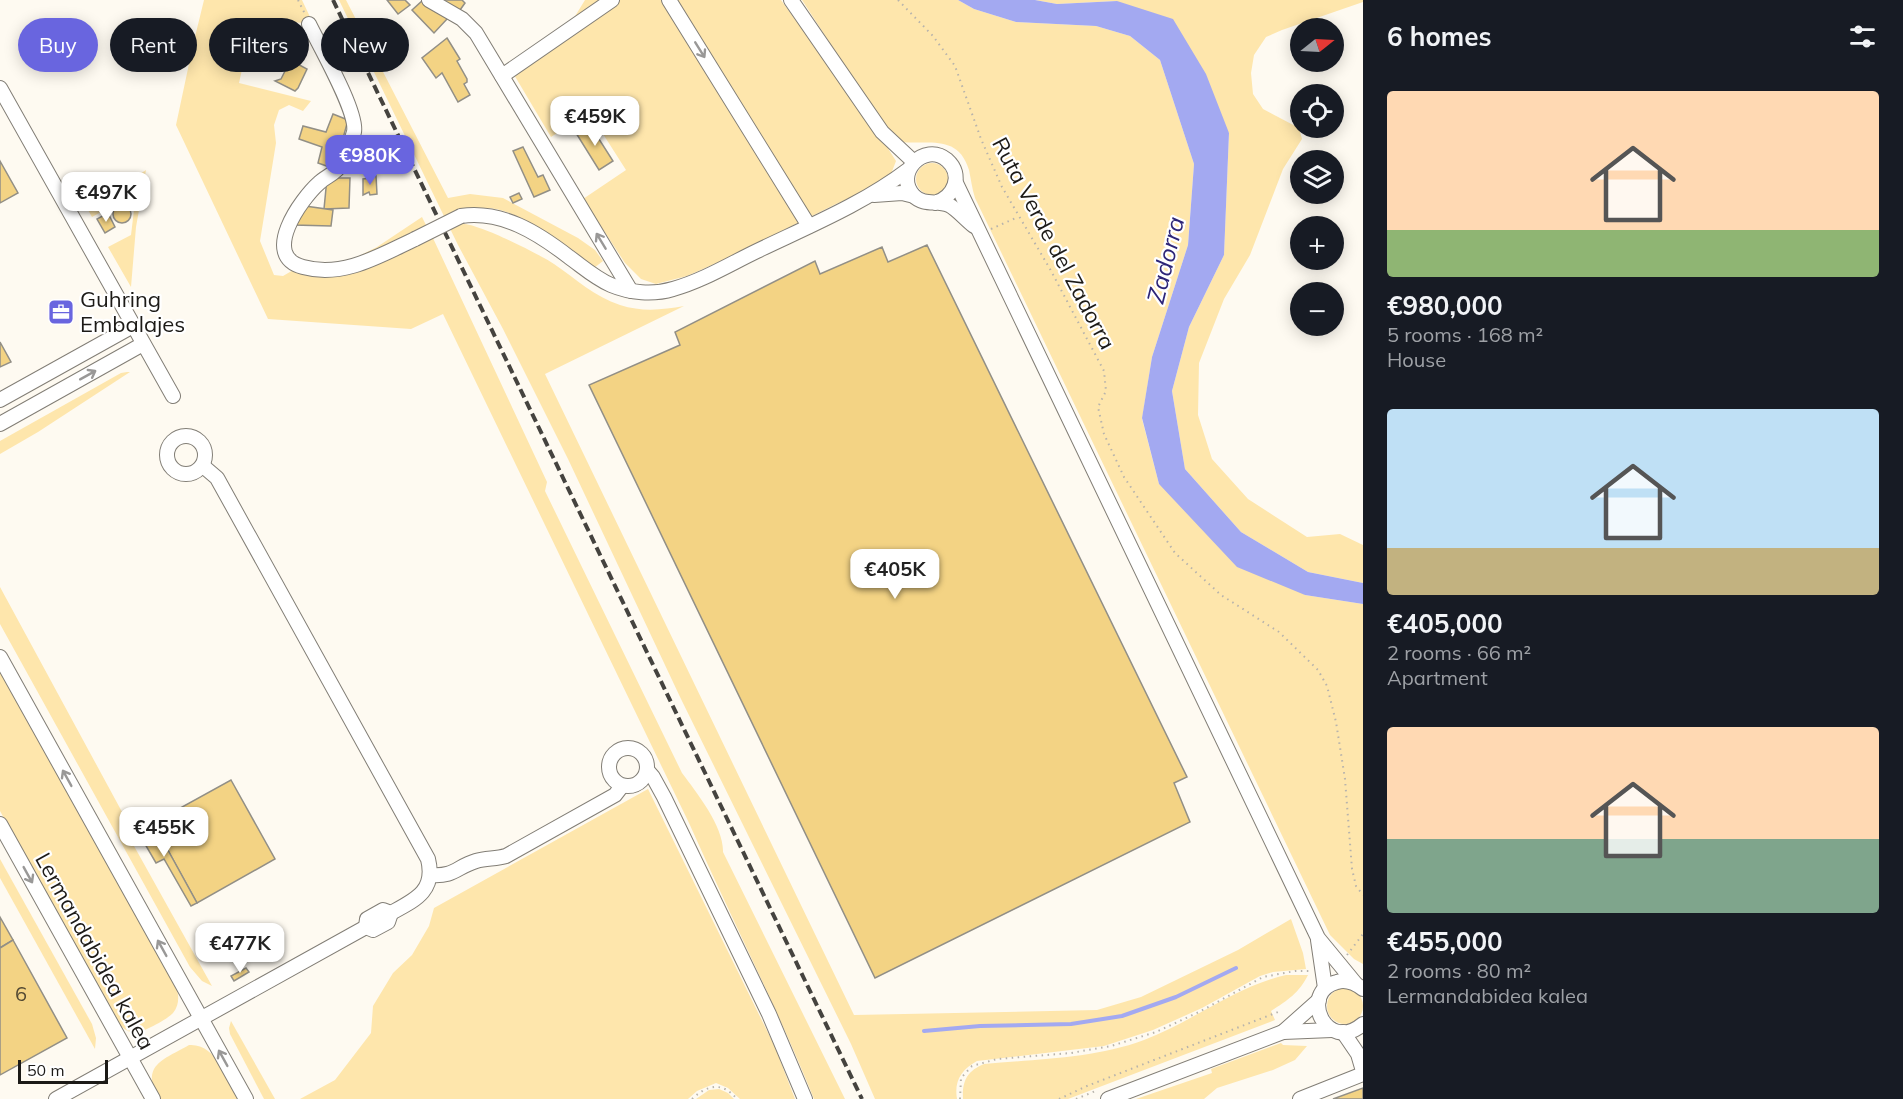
<!DOCTYPE html>
<meta charset="utf-8">
<style>
:root{--surface:#171b24;--page:#20242c;--text:#f1f3f6;--muted:#9ea1a6;--accent:#6965df}
body{margin:0;font-family:Mulish,sans-serif;background:var(--page);color:var(--text);height:100vh;display:flex;flex-direction:column;font-size:22px;white-space:nowrap}
*{box-sizing:border-box;margin:0}
p{font-size:20px;color:var(--muted)}
.icon{flex:none;width:33px;height:33px;fill:none;stroke:currentColor;stroke-width:2;stroke-linecap:round;stroke-linejoin:round}
.map{position:relative;flex:1;overflow:hidden}
.sheet{display:flex;flex-direction:column;background:var(--surface);width:540px}
.sheet>*{flex:none}
.banner{position:absolute;left:18px;top:18px;width:570px;height:54px;display:flex;gap:12px}
.needle{width:39px;rotate:72deg}
.fabs{position:absolute;left:1290px;top:18px;display:grid;gap:12px}
.fabs a{display:grid;place-items:center;width:54px;height:54px;border-radius:50%;background:var(--surface);box-shadow:0 3px 15px #0003;font-size:30px}
.scale{position:absolute;left:18px;bottom:15px;width:90px;box-sizing:border-box;padding-left:6px;border:3px solid #1c1a17;border-top:0;font-size:16px;line-height:21px;white-space:nowrap;color:#1c1a17;-webkit-text-stroke:4px #fff;paint-order:stroke}
.price{position:absolute;translate:-50% -51px;padding:0 14px;border-radius:12px;background:#fff;color:#222;font-size:20px;line-height:39px;filter:drop-shadow(0 2px 3px #0008)}
.price::after{content:'';position:absolute;left:50%;top:36px;width:18px;height:14px;margin-left:-9px;background:inherit;clip-path:polygon(0 0,100% 0,50% 100%)}
.price.current{background:var(--accent);color:#fff}
ul{padding:0;list-style:none}
li{display:grid;align-content:center;gap:12px;height:318px;padding:0 24px}
li span{display:grid;place-items:center;height:186px;border-radius:6px;color:#555}
li>.icon{margin-inline-start:auto}
span .icon{width:108px;height:108px;fill:#fffc;stroke-width:1}
li b{font-size:26px}
h2{display:flex;justify-content:space-between;align-items:center;height:72px;padding:0 24px;font-size:26px}
.pill{padding:0 21px;border-radius:27px;background:var(--surface);box-shadow:0 3px 15px #0003;font-size:21px;line-height:54px}
.pill.current{background:var(--accent);color:#fff}
main{display:flex;flex:1;min-height:0}
.map>svg:first-child{display:block}
</style>
<main>
<div class="map">
<svg width="1363" height="1099" viewBox="0 0 1363 1099">
<rect width="100%" height="100%" fill="#fefaf1"/>
<g fill="#fee6ac">
<path d="M 204,0 L 302,0 L 311,19 L 305,23 L 253,20 L 239,83 L 311,101 L 303,111 L 289,105 L 279,110 L 274,125 L 276,143 L 260,241 L 274,275 L 283,276 L 295,269 L 307,273 L 432,236 L 547,482 L 545,491 L 682,773 C 697,793 724,827 723,852 L 845,1099 L 814,1099 C 776,1005 730,916 689,823 L 443,314 L 411,329 L 268,319 L 176,125 L 193,45 Z"/>
<path d="M 339,0 L 346,0 L 448,198 L 470,194 L 503,198 L 578,238 L 595,250 L 603,261 L 594,268 C 564,246 514,201 475,209 C 467,211 459,221 453,227 C 456,226 459,224 462,224 C 478,223 539,254 554,264 C 576,279 595,297 620,305 C 642,312 662,310 684,306 L 545,374 L 854,1015 L 1097,1010 L 1141,997 L 1238,950 L 1291,919 L 1303,953 L 1306,969 L 1273,972 L 1260,976 L 1202,1008 L 1153,1030 L 1104,1046 L 977,1061 C 961,1070 954,1081 957,1099 L 875,1099 L 851,1044 L 681,699 L 568,459 L 503,329 L 458,245 Z"/>
<path d="M 585,0 L 781,0 L 875,128 L 896,161 L 888,182 L 836,204 L 730,257 L 687,276 L 656,284 L 641,279 L 625,263 L 583,199 L 626,170 L 589,112 L 551,137 L 513,73 L 569,26 Z"/>
<path d="M 802,0 L 958,0 L 974,9 L 1016,22 L 1096,26 L 1130,36 L 1160,60 L 1194,164 L 1188,245 L 1152,357 L 1142,419 L 1159,484 L 1305,595 L 1363,604 L 1363,964 L 1354,959 L 1330,935 L 975,198 C 972,189 971,179 969,170 C 958,134 929,145 900,142 L 879,119 Z"/>
<path d="M 1035,0 L 1363,0 L 1363,2 L 1282,30 L 1266,37 L 1254,55 L 1251,73 L 1253,94 L 1263,109 L 1299,128 L 1302,139 L 1283,169 L 1250,255 L 1224,299 L 1199,363 L 1198,415 L 1212,459 L 1248,499 L 1307,537 L 1340,534 L 1363,545 L 1363,583 L 1308,572 L 1241,532 L 1185,469 L 1172,391 L 1189,327 L 1224,255 L 1229,133 L 1117,1 L 1057,4 Z"/>
<circle cx="932" cy="179" r="16"/>
<path d="M 146,170 L 136,227 L 131,287 L 108,247 L 131,235 L 134,210 L 128,197 L 92,217 L 87,208 Z"/>
<path d="M 422,217 L 427,227 L 356,260 L 347,262 L 377,247 Z"/>
<path d="M 127,372 L 130,372 L 38,432 L 0,454 L 0,441 L 121,373 Z"/>
<path d="M 0,587 L 134,834 L 129,837 L 212,986 L 202,981 L 190,967 L 0,624 Z"/>
<path d="M 0,672 L 177,989 C 179,997 179,1006 173,1013 C 168,1019 142,1033 134,1033 C 127,1032 122,1027 118,1023 L 0,811 Z"/>
<path d="M 648,789 L 775,1047 L 795,1099 L 740,1099 L 728,1088 L 716,1083 L 697,1091 L 688,1099 L 300,1099 L 335,1080 L 371,1033 L 373,1006 L 393,973 L 412,955 L 429,926 L 434,908 Z"/>
<path d="M 0,859 L 92,1024 L 96,1038 L 95,1049 L 0,878 Z"/>
<path d="M 1286,975 L 1308,975 C 1299,993 1288,1000 1271,1011 L 1275,1020 L 1068,1099 L 963,1099 C 962,1081 967,1071 984,1064 C 1037,1059 1093,1059 1144,1040 C 1192,1022 1236,986 1286,975 Z"/>
<circle cx="1345" cy="1006" r="18"/>
<path d="M 231,1021 L 275,1099 L 264,1099 L 230,1034 L 229,1028 Z"/>
<path d="M 1281,1043 L 1283,1045 L 1307,1046 L 1295,1060 L 1273,1070 L 1217,1088 L 1204,1099 L 1136,1099 L 1212,1073 L 1211,1069 Z"/>
<path d="M 189,1045 C 216,1043 227,1079 238,1099 L 159,1099 C 140,1065 163,1060 189,1045 Z"/>
<path d="M 719,1089 L 728,1093 L 734,1099 L 696,1099 L 709,1090 Z"/>
</g>
<path fill="#a3a9f1" d="M 958,0 L 1035,0 L 1057,4 L 1117,1 L 1173,19 L 1206,74 L 1229,133 L 1224,255 L 1189,327 L 1172,391 L 1185,469 L 1241,532 L 1308,572 L 1363,583 L 1363,604 L 1305,595 L 1237,567 L 1159,484 L 1142,418 L 1152,357 L 1188,245 L 1194,164 L 1160,60 L 1130,36 L 1096,26 L 1016,22 L 974,9 Z"/>
<g fill="none" stroke-linecap="round" stroke-linejoin="round">
<path stroke="#a3a9f1" stroke-width="4" d="M 924,1031 L 980,1026 L 1071,1024 L 1122,1016 L 1176,997 L 1236,968"/>
</g>
<g fill="#f3d384" stroke="#928f86" stroke-width="1.5">
<path d="M 387,0 L 405,0 L 410,5 L 398,14 Z"/>
<path d="M 444,0 L 462,0 L 465,3 L 460,10 L 442,4 Z"/>
<path d="M 422,1 L 448,18 L 434,33 L 412,10 Z"/>
<path d="M 253,27 L 297,37 L 292,61 L 307,69 L 298,88 L 295,91 L 275,81 L 281,79 L 285,71 L 277,67 L 278,52 L 248,46 Z"/>
<path d="M 447,38 L 460,59 L 457,61 L 467,79 L 467,82 L 464,84 L 470,95 L 458,102 L 442,73 L 436,78 L 422,58 Z"/>
<path d="M 333,114 L 348,120 L 339,153 L 337,152 L 332,168 L 318,163 L 322,147 L 299,139 L 303,126 L 326,132 Z"/>
<path d="M 590,125 L 613,161 L 599,170 L 576,133 Z"/>
<path d="M 523,147 L 538,177 L 543,175 L 550,190 L 534,197 L 513,151 Z"/>
<path d="M 0,161 L 18,193 L 0,203 Z"/>
<path d="M 370,175 L 376,176 L 377,194 L 370,195 L 369,192 L 363,195 L 363,179 L 370,178 Z"/>
<path d="M 327,178 L 350,178 L 349,208 L 324,209 Z"/>
<path d="M 519,193 L 522,199 L 513,203 L 510,197 Z"/>
<circle cx="122" cy="214" r="9"/>
<path d="M 305,206 L 333,210 L 331,226 L 294,225 Z"/>
<path d="M 108,213 L 115,227 L 105,233 L 97,219 Z"/>
<path d="M 927,245 L 1187,777 L 1174,783 L 1190,822 L 875,978 L 589,385 L 680,345 L 675,332 L 815,261 L 820,274 L 882,247 L 888,262 Z"/>
<path d="M 0,342 L 11,362 L 0,367 Z"/>
<path d="M 231,780 L 275,859 L 197,903 L 153,823 Z"/>
<path d="M 153,823 L 197,903 L 191,906 L 164,859 L 156,863 L 138,832 Z"/>
<path d="M 0,917 L 13,940 L 0,948 Z"/>
<path d="M 13,940 L 67,1038 L 0,1075 L 0,948 Z"/>
<path d="M 246,968 L 249,972 L 234,981 L 231,976 Z"/>
<path d="M 1363,1088 L 1363,1099 L 1333,1099 Z"/>
</g>
<g fill="none" stroke-linecap="round" stroke-linejoin="round">
<defs>
<g id="minor">
<path d="M 429,0 L 462,19 L 476,33 L 631,291"/>
<path d="M 669,0 L 809,226"/>
<path d="M 791,0 L 882,132 L 914,162"/>
<path d="M 309,24 C 319,45 358,112 354,132 C 351,142 346,157 340,166 C 336,173 325,177 319,183 C 301,199 260,256 303,267 C 343,278 379,256 415,239"/>
<path d="M 502,76 L 612,0"/>
<path d="M 0,88 L 173,396"/>
<path d="M 956,183 L 1318,938 L 1355,983"/>
<path d="M 874,195 L 902,193 L 914,196"/>
<path d="M 935,203 C 954,197 964,175 947,160 C 924,141 893,174 914,196 C 924,206 937,200 949,205 C 957,209 966,220 974,226"/>
<path d="M 461,216 C 502,210 538,233 569,257 C 583,267 595,278 611,285 C 630,293 653,295 673,289 C 702,281 730,264 757,251 C 809,226 863,204 909,169"/>
<path d="M 0,400 L 133,326"/>
<path d="M 0,424 L 143,344"/>
<circle cx="186" cy="455" r="19"/>
<path d="M 203,466 L 217,478 L 428,859 C 436,891 415,900 391,913 L 383,910 L 367,919 L 366,927"/>
<path d="M 0,657 L 246,1099"/>
<circle cx="628" cy="767" r="19"/>
<path d="M 647,770 L 653,777 L 664,797 L 769,1014 L 805,1099"/>
<path d="M 0,824 L 153,1099"/>
<path d="M 430,875 C 455,877 456,867 476,861 C 486,858 496,859 506,856 L 615,795 L 622,786"/>
<path d="M 366,927 L 373,930 L 388,922 L 391,913"/>
<path d="M 1318,940 L 1325,988"/>
<path d="M 1363,989 C 1355,983 1347,979 1337,982 C 1298,992 1326,1055 1363,1024"/>
<path d="M 1283,1032 L 1319,1000"/>
<path d="M 1343,1032 L 1358,1054 L 1363,1071"/>
<path d="M 56,1099 L 366,927"/>
<path d="M 1108,1099 L 1283,1032 L 1332,1030"/>
<path d="M 1300,1099 L 1363,1074"/>
</g>
</defs>
<use href="#minor" stroke="#827e76" stroke-width="16"/>
<g stroke="#b7b3ac" stroke-width="2" stroke-dasharray="1.5 4.5" stroke-linecap="butt">
<path d="M 298,0 L 305,14"/>
<path d="M 898,0 L 933,36 L 955,66 L 981,139 L 1002,187 L 1050,269 L 1104,371 L 1106,391 L 1098,407 L 1104,434 L 1124,477 L 1175,553 L 1221,595 L 1279,632 L 1318,670 L 1327,686 L 1336,722 L 1345,779 L 1352,869 L 1356,886 L 1363,895"/>
<path d="M 991,229 L 1018,217"/>
<path d="M 1347,955 L 1363,934"/>
<path d="M 692,1099 C 707,1085 722,1081 737,1099"/>
<path d="M 960,1099 L 961,1078 L 972,1066 L 997,1059 L 1071,1053 L 1111,1046 L 1156,1032 L 1199,1012 L 1263,977 L 1295,971 L 1310,971"/>
<path d="M 1059,1099 L 1087,1086 L 1278,1012"/>
<path d="M 1076,1099 L 1098,1090"/>
</g>
<use href="#minor" stroke="#fff" stroke-width="14"/>
<path stroke="#45433f" stroke-width="4" stroke-dasharray="9 4.5" stroke-linecap="butt" d="M 333,0 L 862,1099"/>
<defs>
<path id="minor-bridge" d="M 415,239 L 461,216"/>
</defs>
<use href="#minor-bridge" stroke="#827e76" stroke-width="16" stroke-linecap="butt"/>
<use href="#minor-bridge" stroke="#fff" stroke-width="14"/>
</g>
<defs><path id="oneway-shaft" d="M-6 0H5M1.5-3L5.5 0L1.5 3" fill="none" stroke-width="1.6" stroke-linecap="round" stroke-linejoin="round" transform="scale(1.5)"/></defs>
<g stroke="#999897">
<use href="#oneway-shaft" transform="translate(700 50) rotate(58)"/>
<use href="#oneway-shaft" transform="translate(601 241) rotate(-121)"/>
<use href="#oneway-shaft" transform="translate(88 375) rotate(-29)"/>
<use href="#oneway-shaft" transform="translate(67 778) rotate(-119)"/>
<use href="#oneway-shaft" transform="translate(28 875) rotate(61)"/>
<use href="#oneway-shaft" transform="translate(162 948) rotate(-119)"/>
<use href="#oneway-shaft" transform="translate(223 1058) rotate(-119)"/>
</g>
<defs>
<symbol id="office-square" viewBox="-11 -11 22 22"><rect x="-9" y="-9" width="18" height="18" rx="4" fill="#6965df" stroke="#fff"/><path d="M-6-3h4V-5.5h4V-3h4V5H-6ZM-1-4.5V-3h2v-1.5ZM-6 0V1H6V0Z" fill="#fff"/></symbol>
</defs>
<g fill-rule="evenodd">
<use href="#office-square" x="46" y="297" width="30" height="30"/>
</g>
<g text-anchor="middle" dominant-baseline="central" stroke-width="4.5" stroke-linejoin="round" paint-order="stroke">
<g font-size="20" fill="#524832">
<text x="21" y="993">6</text>
</g>
<g font-size="22" fill="#1c1a17" stroke="#fff">
<text transform="translate(1054 243) rotate(62)">Ruta Verde del Zadorra</text>
<text transform="translate(95 951) rotate(61)">Lermandabidea kalea</text>
</g>
<g font-size="22" fill="#1c1a17" stroke="#fff" text-anchor="start">
<text x="80" y="299">Guhring<tspan x="80" dy="25">Embalajes</tspan></text>
</g>
<g font-size="24" font-style="italic" fill="#2d2577" stroke="#fff">
<text transform="translate(1165 260) rotate(-76)">Zadorra</text>
</g>
</g>
</svg>
<div class="fabs">
<a><svg class="needle" viewBox="-14 -14 28 28"><path d="M0-13l5 13h-10z" fill="#e53935"/><path d="M0 13l5-13h-10z" fill="#9ea1a6"/></svg></a>
<a><svg class="icon" aria-label="locate" viewBox="0 0 24 24"><circle cx="12" cy="12" r="6"/><path d="M12 2v4M12 18v4M2 12h4M18 12h4"/></svg></a>
<a><svg class="icon" aria-label="layers" viewBox="0 0 24 24"><path d="M12 4l9 5-9 5-9-5zM3 14l9 5 9-5"/></svg></a>
<a>+</a>
<a>−</a>
</div>
<div class="scale">50 m</div>
<b class="price" style="left:595px;top:147px">€459K</b>
<b class="price current" style="left:370px;top:186px">€980K</b>
<b class="price" style="left:106px;top:223px">€497K</b>
<b class="price" style="left:895px;top:600px">€405K</b>
<b class="price" style="left:164px;top:858px">€455K</b>
<b class="price" style="left:240px;top:974px">€477K</b>
<div class="banner">
<a class="pill current">Buy</a>
<a class="pill">Rent</a>
<a class="pill">Filters</a>
<a class="pill">New</a>
</div>
</div>
<section class="sheet">
<h2>6 homes<svg class="icon" aria-label="filters" viewBox="0 0 24 24"><path d="M4 7h16M4 17h16"/><circle cx="9" cy="7" r="2"/><circle cx="15" cy="17" r="2"/></svg></h2>
<ul>
<li><span style="background:linear-gradient(#ffd9b3 75%,#8fb573 0)"><svg class="icon" aria-label="home" viewBox="0 0 24 24"><path d="M3 11l9-7 9 7M6 9v11h12V9"/></svg></span><div><b>€980,000</b><p>5 rooms · 168 m²</p><p>House</p></div></li>
<li><span style="background:linear-gradient(#bfe0f5 75%,#c2b280 0)"><svg class="icon" aria-label="home" viewBox="0 0 24 24"><path d="M3 11l9-7 9 7M6 9v11h12V9"/></svg></span><div><b>€405,000</b><p>2 rooms · 66 m²</p><p>Apartment</p></div></li>
<li><span style="background:linear-gradient(#ffd9b3 60%,#7fa58c 0)"><svg class="icon" aria-label="home" viewBox="0 0 24 24"><path d="M3 11l9-7 9 7M6 9v11h12V9"/></svg></span><div><b>€455,000</b><p>2 rooms · 80 m²</p><p>Lermandabidea kalea</p></div></li>
</ul>
</section>
</main>
